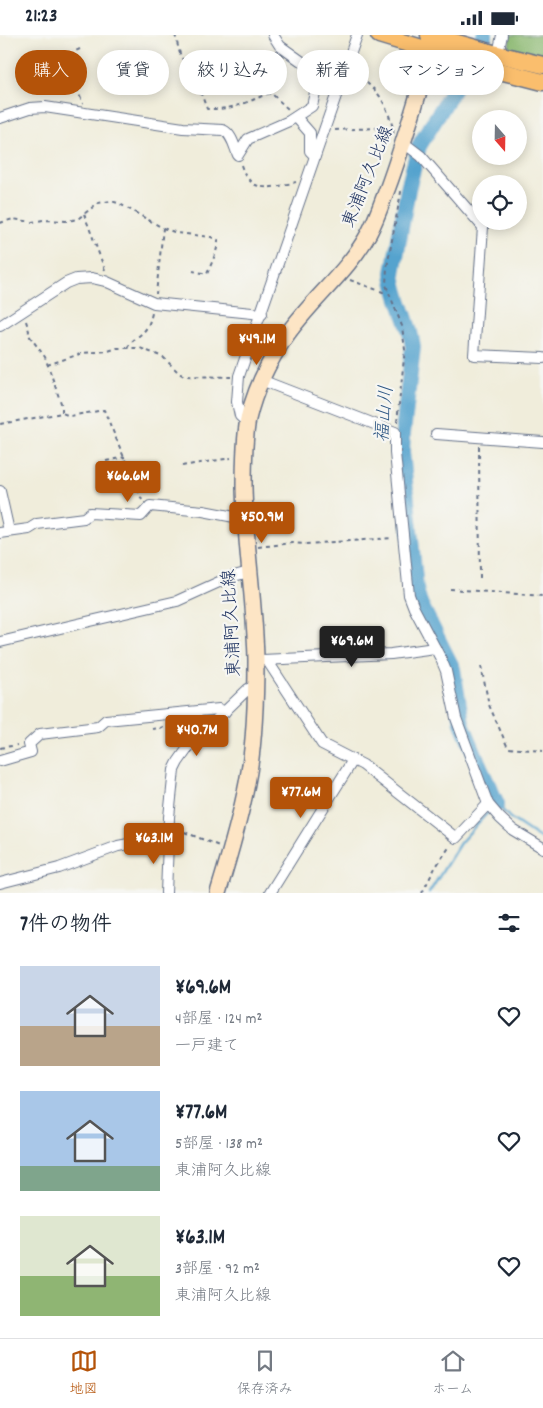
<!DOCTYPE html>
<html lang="ja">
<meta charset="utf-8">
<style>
:root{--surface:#fff;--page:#f2f2f3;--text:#1f2937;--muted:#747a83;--line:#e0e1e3;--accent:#b45309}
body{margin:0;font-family:Dekko,"Klee One",sans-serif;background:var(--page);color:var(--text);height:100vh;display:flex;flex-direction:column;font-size:19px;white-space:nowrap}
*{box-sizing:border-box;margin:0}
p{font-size:16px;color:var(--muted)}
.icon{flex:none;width:28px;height:28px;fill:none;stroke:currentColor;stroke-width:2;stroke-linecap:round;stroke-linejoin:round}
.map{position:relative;height:858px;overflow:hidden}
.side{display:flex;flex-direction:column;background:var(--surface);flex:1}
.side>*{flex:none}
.hud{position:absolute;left:15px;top:15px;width:514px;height:45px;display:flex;gap:10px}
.needle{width:32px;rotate:160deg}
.tools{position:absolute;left:472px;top:75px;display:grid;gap:10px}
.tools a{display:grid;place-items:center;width:55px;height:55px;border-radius:50%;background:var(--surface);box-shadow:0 2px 12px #0003;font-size:25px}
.price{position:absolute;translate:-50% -42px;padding:0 11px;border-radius:5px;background:var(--accent);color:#fff;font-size:16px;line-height:32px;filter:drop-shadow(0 1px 2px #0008)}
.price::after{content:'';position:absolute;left:50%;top:30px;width:15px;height:11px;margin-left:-8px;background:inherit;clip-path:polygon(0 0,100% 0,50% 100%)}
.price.selected{background:#222;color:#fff}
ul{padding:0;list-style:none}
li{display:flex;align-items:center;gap:15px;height:125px;padding:0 20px}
li span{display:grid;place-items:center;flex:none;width:140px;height:100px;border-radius:0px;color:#555}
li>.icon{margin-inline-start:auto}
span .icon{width:60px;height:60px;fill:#fffc;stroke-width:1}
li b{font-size:21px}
h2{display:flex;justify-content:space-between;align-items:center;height:60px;padding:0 20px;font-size:21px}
.pill{padding:0 18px;border-radius:22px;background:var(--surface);box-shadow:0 2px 12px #0003;font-size:18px;line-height:45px}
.pill.selected{background:var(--accent);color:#fff}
.status{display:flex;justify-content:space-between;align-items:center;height:35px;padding:0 25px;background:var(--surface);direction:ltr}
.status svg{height:14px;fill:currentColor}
.tab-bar{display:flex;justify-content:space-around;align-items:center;height:70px;border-top:1px solid var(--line);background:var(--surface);font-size:14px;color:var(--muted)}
.tab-bar a{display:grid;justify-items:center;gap:2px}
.tab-bar .selected{color:var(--accent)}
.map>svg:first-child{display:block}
</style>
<div class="status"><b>21:23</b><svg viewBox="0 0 49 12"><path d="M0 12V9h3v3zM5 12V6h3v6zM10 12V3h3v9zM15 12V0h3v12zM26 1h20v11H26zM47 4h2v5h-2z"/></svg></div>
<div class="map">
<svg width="543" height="858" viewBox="0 0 543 858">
<rect width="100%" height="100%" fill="#f6f6f2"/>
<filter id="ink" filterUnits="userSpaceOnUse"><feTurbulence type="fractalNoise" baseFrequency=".02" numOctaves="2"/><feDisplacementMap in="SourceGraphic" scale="10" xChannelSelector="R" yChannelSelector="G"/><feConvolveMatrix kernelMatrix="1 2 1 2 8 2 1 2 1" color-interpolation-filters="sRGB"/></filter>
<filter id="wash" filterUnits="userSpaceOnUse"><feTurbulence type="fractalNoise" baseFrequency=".0096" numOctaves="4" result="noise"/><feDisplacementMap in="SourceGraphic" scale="20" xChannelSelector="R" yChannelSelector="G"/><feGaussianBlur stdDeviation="1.12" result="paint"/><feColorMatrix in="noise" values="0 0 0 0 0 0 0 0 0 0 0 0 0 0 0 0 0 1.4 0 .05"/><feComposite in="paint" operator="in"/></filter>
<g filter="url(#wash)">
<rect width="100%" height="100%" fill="#f0eddb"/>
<path fill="#8ab870" stroke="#527467" d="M 510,0 L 543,0 L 543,20 L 509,13 Z"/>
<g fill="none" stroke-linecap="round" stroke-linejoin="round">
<g stroke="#54a3ce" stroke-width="2.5">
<path d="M 494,771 L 497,769 L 510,783 L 543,805"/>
<path d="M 429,858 L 460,808 L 490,775"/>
</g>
<path stroke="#54a3ce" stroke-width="16" d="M 485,0 L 443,72 L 419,111 L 408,154 L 393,238 C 395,264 410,285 413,312 L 403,398 L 402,417 L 416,554 L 419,566 L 453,634 L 462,688 L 483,739 L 497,769"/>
</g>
</g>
<g filter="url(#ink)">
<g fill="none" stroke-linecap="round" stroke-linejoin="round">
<defs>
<g id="minor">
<path d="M 498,19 L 502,0"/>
<path d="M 296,82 L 310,98 L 310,116 L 315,121"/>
<path d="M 0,83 L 30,73 L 45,72 L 183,93 L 223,95 C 232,99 234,111 238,120 L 248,104 L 289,86 L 312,71 L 316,53 L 308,31 L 280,11 L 273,0"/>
<path d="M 404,108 L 421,121 L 483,192 L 474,320 L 543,323"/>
<path d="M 0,291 L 66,248 L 76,244 L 92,243 L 105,246 L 154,268 L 262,279"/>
<path d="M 261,345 L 395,397 L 395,418 L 409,560 L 414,573 L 441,624 L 446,636 L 456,683 L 488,769 L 500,783 L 513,795 L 543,813"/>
<path d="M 248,388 L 240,381 L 237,367 L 239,341 L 357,0"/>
<path d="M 436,399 L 543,407"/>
<path d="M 0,456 L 9,496"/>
<path d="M 0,498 L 29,494 L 37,489 L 84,483 L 90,478 L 141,481 L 150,471 L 203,476 L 245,484"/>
<path d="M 0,607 L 177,566 L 230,542 L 249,537"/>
<path d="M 262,625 L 391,619 L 435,613"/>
<path d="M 267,625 L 322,709 L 363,730 L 456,803 L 488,769"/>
<path d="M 0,726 L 31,717 L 29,709 L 40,699 L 98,692 L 106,685 L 219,674 L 225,677"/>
<path d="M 0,848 L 59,833 L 118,811 L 144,806 L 168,804"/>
<path d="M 166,858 L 169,782 L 174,735 L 178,727 L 190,710 L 248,654 L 255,651"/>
<path d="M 270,858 L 353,725"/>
</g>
<path id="secondary" d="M 218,858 C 229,822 240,785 247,748 C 255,708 256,665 256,625 C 255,567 245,510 244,452 C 244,429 244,406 248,384 C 255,354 269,326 286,301 C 311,265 348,237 369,198 C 377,183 382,167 388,152 C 406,103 419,53 436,4"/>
<g id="primary">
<path d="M 379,0 L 488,33 L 543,47"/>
<path d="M 429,0 L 493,18 L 543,30"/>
</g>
</defs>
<use href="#minor" stroke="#66728a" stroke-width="12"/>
<use href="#secondary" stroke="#66728a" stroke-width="18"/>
<use href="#primary" stroke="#66728a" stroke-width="19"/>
<g stroke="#66728a" stroke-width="2" stroke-dasharray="4 4" stroke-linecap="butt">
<path d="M 175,0 C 179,11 179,32 195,30"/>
<path d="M 80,14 C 73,17 69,20 66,27 L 83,69"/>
<path d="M 186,29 L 189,41 L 200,56 L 207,74 C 233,75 245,68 267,59 L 271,58 L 289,75"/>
<path d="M 353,39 C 381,55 385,67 394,96"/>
<path d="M 335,95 L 376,93 L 395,98"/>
<path d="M 241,130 C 251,160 271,153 296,147"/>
<path d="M 84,179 L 105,235"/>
<path d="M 0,188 L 13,184 L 32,187 L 43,185 L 66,186 L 73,185 L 79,183 L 98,168 L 111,166 L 118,168 L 163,193 L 156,259"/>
<path d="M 163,193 L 177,198 L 211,202 L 218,205 C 218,216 211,229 207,239 L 193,236"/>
<path d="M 350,245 L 383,257 L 388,255"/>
<path d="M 26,286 L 29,296 L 28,299 L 45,322 L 62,371 L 62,378"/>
<path d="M 127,313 C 138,297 147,302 152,278"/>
<path d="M 47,330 L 83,318 L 108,316 L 117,313 L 140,313 L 163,322 L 179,338 L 184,341 L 231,342"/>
<path d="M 397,387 L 405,315 L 402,291 L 386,250 L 387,232 L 401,157 L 399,155"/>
<path d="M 0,389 L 62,378 L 70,381 L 104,375 L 142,465"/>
<path d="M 479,411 L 480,546"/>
<path d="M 106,426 L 125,422"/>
<path d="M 182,431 L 231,423"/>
<path d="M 258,512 L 293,508 L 305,509 L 393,503"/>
<path d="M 450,554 L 543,561"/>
<path d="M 481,631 L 489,670 L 508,713 L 543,716"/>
<path d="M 152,694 L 201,687"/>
<path d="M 0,713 L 17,710"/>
<path d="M 177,794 L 219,811"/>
<path d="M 422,858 L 435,833 L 450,811"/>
</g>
<use href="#minor" stroke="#fff" stroke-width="10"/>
<use href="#secondary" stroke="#fde5c5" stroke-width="15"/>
<use href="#primary" stroke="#fabe6d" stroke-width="16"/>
</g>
</g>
<g text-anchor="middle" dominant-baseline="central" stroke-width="4.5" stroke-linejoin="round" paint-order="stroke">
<g font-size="18" fill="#1b2f5e" stroke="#f6f6f2">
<text transform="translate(369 142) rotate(-68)">東浦阿久比線</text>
<text transform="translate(233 588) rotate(-93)">東浦阿久比線</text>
</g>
<g font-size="19" font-style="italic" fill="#2f5885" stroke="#f6f6f2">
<text transform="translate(386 379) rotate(-85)">福山川</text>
</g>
</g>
</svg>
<div class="tools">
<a><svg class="needle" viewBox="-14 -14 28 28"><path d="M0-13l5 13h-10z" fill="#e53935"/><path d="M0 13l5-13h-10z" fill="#747a83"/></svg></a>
<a><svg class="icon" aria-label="locate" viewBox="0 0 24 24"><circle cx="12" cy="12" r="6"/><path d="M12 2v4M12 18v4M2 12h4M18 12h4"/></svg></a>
</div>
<b class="price" style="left:257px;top:331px">¥49.1M</b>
<b class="price" style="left:128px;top:468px">¥66.6M</b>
<b class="price" style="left:262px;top:509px">¥50.9M</b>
<b class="price selected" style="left:352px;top:633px">¥69.6M</b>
<b class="price" style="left:197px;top:722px">¥40.7M</b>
<b class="price" style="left:301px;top:784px">¥77.6M</b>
<b class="price" style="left:154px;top:830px">¥63.1M</b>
<div class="hud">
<a class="pill selected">購入</a>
<a class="pill">賃貸</a>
<a class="pill">絞り込み</a>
<a class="pill">新着</a>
<a class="pill">マンション</a>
</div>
</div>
<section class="side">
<h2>7件の物件<svg class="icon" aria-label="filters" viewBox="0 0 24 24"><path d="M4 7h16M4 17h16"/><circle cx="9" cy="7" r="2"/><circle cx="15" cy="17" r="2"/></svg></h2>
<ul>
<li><span style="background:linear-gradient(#c9d6e8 60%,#b9a48a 0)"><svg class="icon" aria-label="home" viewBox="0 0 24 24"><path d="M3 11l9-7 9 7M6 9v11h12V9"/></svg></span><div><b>¥69.6M</b><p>4部屋 · 124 m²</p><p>一戸建て</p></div><svg class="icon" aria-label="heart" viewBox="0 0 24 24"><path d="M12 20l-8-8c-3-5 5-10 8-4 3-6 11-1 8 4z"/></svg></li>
<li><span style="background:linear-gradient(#a9c7e8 75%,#7fa58c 0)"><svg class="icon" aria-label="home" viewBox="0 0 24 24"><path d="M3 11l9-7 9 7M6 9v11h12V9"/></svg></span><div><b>¥77.6M</b><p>5部屋 · 138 m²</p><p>東浦阿久比線</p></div><svg class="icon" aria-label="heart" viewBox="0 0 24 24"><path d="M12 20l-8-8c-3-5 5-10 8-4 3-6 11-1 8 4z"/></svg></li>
<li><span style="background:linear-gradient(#dfe7d0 60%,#8fb573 0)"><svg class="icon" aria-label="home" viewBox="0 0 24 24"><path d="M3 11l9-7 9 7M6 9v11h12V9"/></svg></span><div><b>¥63.1M</b><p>3部屋 · 92 m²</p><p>東浦阿久比線</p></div><svg class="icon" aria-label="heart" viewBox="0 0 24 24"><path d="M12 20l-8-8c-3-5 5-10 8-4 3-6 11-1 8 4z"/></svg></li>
</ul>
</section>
<nav class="tab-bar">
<a class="selected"><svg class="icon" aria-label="map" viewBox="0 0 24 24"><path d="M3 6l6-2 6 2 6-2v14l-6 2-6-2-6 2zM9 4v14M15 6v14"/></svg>地図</a>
<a><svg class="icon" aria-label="saved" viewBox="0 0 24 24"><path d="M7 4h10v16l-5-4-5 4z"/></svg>保存済み</a>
<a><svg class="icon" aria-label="home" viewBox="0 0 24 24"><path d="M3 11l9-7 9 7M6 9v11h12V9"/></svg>ホーム</a>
</nav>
